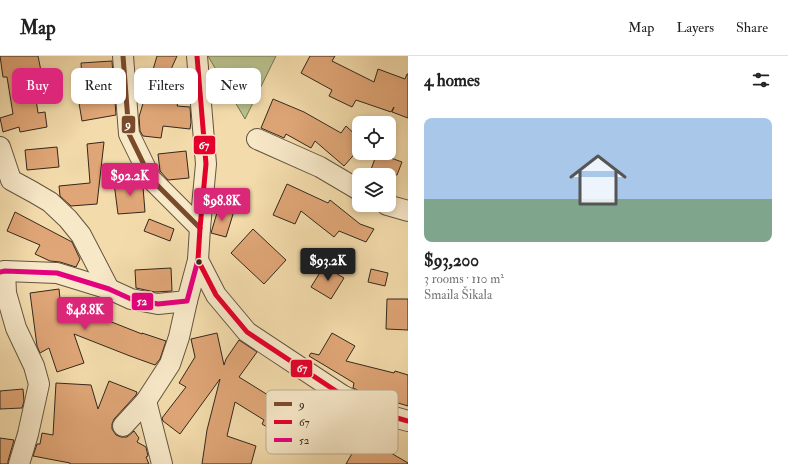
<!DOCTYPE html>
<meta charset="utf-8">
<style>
:root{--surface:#fff;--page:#f2f2f2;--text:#222;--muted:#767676;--line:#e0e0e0;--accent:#db2777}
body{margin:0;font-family:"IM FELL Double Pica",serif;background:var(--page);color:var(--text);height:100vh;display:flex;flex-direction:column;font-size:15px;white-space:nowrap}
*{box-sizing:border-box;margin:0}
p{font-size:13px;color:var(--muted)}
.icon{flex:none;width:22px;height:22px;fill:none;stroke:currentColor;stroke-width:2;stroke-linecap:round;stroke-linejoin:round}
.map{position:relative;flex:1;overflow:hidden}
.drawer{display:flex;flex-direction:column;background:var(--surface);width:380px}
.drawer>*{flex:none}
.guide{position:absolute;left:12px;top:12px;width:336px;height:36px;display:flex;gap:8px}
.buttons{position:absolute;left:352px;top:60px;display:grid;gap:8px}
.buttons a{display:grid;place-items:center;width:44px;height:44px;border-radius:8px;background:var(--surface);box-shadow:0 2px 6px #0003;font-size:20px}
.price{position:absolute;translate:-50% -34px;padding:0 9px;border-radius:4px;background:var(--accent);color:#fff;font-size:13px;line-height:26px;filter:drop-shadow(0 1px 2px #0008)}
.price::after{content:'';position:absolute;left:50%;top:24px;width:12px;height:9px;margin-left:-6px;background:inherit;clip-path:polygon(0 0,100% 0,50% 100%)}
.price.active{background:#222;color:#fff}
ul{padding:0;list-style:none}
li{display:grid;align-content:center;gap:8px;height:212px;padding:0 16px}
li span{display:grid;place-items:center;height:124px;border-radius:8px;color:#555}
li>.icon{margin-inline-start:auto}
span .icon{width:72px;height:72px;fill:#fffc;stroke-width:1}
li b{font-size:17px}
h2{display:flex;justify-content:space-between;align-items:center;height:48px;padding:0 16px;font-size:17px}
.tag{padding:0 14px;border-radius:8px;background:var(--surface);box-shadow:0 2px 6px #0003;font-size:14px;line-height:36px}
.tag.active{background:var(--accent);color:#fff}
header{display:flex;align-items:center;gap:24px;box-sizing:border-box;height:56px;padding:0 20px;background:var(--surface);border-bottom:1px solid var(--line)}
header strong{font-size:19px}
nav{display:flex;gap:22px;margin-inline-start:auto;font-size:14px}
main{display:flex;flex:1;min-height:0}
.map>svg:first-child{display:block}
</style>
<header>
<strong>Map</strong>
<nav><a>Map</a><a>Layers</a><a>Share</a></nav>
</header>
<main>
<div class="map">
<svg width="408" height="408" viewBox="0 0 408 408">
<rect width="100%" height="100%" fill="#f3dbab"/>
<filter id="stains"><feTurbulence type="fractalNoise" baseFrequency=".005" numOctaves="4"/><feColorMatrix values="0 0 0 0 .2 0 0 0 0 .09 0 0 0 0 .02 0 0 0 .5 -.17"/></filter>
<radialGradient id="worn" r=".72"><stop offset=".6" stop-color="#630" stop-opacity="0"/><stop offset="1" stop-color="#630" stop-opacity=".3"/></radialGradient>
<path fill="#b8c18c" stroke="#767454" d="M 208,0 L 276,0 L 245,63 Z"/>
<g fill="#e0a677" stroke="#33281d">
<path d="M 0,0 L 38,0 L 41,15 L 32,16 L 38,57 L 45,56 L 47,71 L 20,76 L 19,71 L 3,76 L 0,62 L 13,58 L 7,21 L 3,21 Z"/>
<path d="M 157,0 L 177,0 L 168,20 L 184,25 L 177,50 L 190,51 L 191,66 L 190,73 L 163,70 L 161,82 L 143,80 L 140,75 L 139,61 Z"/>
<path d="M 310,0 L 335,0 L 332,5 L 374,26 L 378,13 L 405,23 L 407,18 L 408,18 L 408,62 L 392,56 L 394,51 L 391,56 L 356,44 L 352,51 L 329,40 L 332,34 L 301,17 Z"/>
<path d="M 112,5 L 116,59 L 82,65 L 78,41 L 83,40 L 81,7 Z"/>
<path d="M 273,43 L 304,56 L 341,77 L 346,70 L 359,82 L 359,93 L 344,110 L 315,85 L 311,92 L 286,78 L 284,82 L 261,72 Z"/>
<path d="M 104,86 L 97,148 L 71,150 L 60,140 L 59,130 L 90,127 L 87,88 Z"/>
<path d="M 57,91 L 59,111 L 27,114 L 25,94 Z"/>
<path d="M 186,95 L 189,122 L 168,124 L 160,115 L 158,98 Z"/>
<path d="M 377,97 L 402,106 L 397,119 L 369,119 Z"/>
<path d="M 139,125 L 143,131 L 145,156 L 118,158 L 114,127 Z"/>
<path d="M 287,128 L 328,147 L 330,144 L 360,168 L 374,173 L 366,186 L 339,175 L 334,181 L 301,155 L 295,168 L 273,159 Z"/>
<path d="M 219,150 L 234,155 L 226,181 L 211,177 Z"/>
<path d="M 15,156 L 72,186 L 80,203 L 76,211 L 60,206 L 50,205 L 35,198 L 40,189 L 7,175 Z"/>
<path d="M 149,163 L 174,173 L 170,185 L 144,175 Z"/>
<path d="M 253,173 L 286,204 L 264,228 L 231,197 Z"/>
<path d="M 324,210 L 344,222 L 331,243 L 311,231 Z"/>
<path d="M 171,212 L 172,235 L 155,236 L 136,232 L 135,214 Z"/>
<path d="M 371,213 L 388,217 L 385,230 L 368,226 Z"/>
<path d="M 59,233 L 60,243 L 106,250 L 104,263 L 142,278 L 142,277 L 166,285 L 160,303 L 155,309 L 130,300 L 74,278 L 84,307 L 57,316 L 49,292 L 40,297 L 37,290 L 30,237 Z"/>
<path d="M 387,243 L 408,243 L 408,274 L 386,273 Z"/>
<path d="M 217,277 L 224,309 L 226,303 L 239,284 L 257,296 L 239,321 L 276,344 L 277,343 L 293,352 L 277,377 L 262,368 L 264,364 L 235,346 L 227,380 L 256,390 L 251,408 L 202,408 L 207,374 L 220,323 L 180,378 L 163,365 L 162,362 L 186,331 L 179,327 L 195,301 L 191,283 Z"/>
<path d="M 332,277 L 355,290 L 346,305 L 394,317 L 395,315 L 408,319 L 408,350 L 362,336 L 353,332 L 354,327 L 309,300 L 311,297 L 319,299 Z"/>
<path d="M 109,325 L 137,336 L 136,339 L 114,363 L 112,368 L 112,373 L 116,379 L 121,381 L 127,381 L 134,375 L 139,382 L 137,386 L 146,391 L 148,400 L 146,401 L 149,408 L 70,408 L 70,407 L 33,400 L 37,388 L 40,388 L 42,377 L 53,379 L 56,327 L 91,329 L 98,353 Z"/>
<path d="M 23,333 L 24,345 L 22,352 L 0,353 L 0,335 Z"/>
<path d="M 362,380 L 408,407 L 408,408 L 346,408 Z"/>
<path d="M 0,382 L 14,384 L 8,405 L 8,408 L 0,408 Z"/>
</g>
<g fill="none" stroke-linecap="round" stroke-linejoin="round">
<defs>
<g id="minor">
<path d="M 123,0 L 129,78 L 151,123 L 200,172"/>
<path d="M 197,0 L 206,108 L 200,172 L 198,204 L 216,239 L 247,276 L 342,339 L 376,356 L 408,365"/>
<path d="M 257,83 L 320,111 L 359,134"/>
<path d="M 0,91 L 11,124 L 33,136 L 50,146 L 68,163 L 81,179 L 109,233"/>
<path d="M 387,149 L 408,155"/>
<path d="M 5,215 L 6,237 L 16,272 L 34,310 L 39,328 L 28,378 L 19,408"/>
<path d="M 0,216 L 5,215 L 57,217 L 109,233 L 131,243 L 158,248 L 187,245 L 198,204"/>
<path d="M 146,345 L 162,408"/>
<path d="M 123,370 L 146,345 L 170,308 L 179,281 L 187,245"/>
</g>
</defs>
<use href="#minor" stroke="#635540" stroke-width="22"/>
<use href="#minor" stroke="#f7e8c8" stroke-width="20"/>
<defs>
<path id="bus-1" d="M 123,0 L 129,78 L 151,123 L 200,172"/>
<path id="bus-2" d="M 197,0 L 206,108 L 200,172 L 198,204 L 216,239 L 247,276 L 342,339 L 376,356 L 408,365"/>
<path id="bus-3" d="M 0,216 L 5,215 L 57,217 L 109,233 L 131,243 L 158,248 L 187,245 L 198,204"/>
</defs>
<use href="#bus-1" stroke="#f7e8c8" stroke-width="8"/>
<use href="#bus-2" stroke="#f7e8c8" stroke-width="8"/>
<use href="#bus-3" stroke="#f7e8c8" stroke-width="8"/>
<use href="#bus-1" stroke="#7a4b2a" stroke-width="5"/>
<use href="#bus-2" stroke="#e4002b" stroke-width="5"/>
<use href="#bus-3" stroke="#e5007d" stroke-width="5"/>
</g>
<circle fill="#33281d" stroke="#f7e8c8" stroke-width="1.5" cx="199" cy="206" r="3.5"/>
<rect x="266" y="334" width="132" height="64" rx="6" fill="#f7e8c8" stroke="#bcae95" stroke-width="1"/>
<rect x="274" y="346" width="18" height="4" fill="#7a4b2a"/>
<rect x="274" y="364" width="18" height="4" fill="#e4002b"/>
<rect x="274" y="382" width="18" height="4" fill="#e5007d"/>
<g font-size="11" fill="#33281d">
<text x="299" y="352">9</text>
<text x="299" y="370">67</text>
<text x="299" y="388">52</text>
</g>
<g stroke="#f7e8c8" stroke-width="1.5">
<rect x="121" y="59" width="15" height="19" rx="4" fill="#7a4b2a"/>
<rect x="193" y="79" width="23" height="20" rx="4" fill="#e4002b"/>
<rect x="131" y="236" width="23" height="19" rx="4" fill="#e5007d"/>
<rect x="290" y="303" width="23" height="19" rx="4" fill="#e4002b"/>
</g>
<g font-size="11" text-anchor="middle" font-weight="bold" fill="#fff">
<text x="128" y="72">9</text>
<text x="204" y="93">67</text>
<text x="142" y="249">52</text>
<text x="302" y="316">67</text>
</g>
<rect width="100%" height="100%" filter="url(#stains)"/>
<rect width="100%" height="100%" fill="url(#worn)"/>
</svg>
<div class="buttons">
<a><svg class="icon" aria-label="locate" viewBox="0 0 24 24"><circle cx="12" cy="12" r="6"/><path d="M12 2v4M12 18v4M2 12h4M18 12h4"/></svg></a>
<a><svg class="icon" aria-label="layers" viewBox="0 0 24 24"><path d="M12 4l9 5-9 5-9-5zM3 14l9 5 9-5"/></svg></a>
</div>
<b class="price" style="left:130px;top:141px">$92.2K</b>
<b class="price" style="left:222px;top:166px">$98.8K</b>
<b class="price active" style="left:328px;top:226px">$93.2K</b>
<b class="price" style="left:85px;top:275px">$48.8K</b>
<div class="guide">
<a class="tag active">Buy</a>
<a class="tag">Rent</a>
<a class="tag">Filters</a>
<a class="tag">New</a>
</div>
</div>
<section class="drawer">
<h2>4 homes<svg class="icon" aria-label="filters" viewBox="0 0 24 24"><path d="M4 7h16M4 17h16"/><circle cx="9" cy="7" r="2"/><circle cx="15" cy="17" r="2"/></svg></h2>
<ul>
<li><span style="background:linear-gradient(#a9c7e8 65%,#7fa58c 0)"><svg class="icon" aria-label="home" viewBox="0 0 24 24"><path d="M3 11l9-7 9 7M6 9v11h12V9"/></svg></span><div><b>$93,200</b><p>3 rooms · 110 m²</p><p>Smaila Šikala</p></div></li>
</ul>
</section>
</main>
